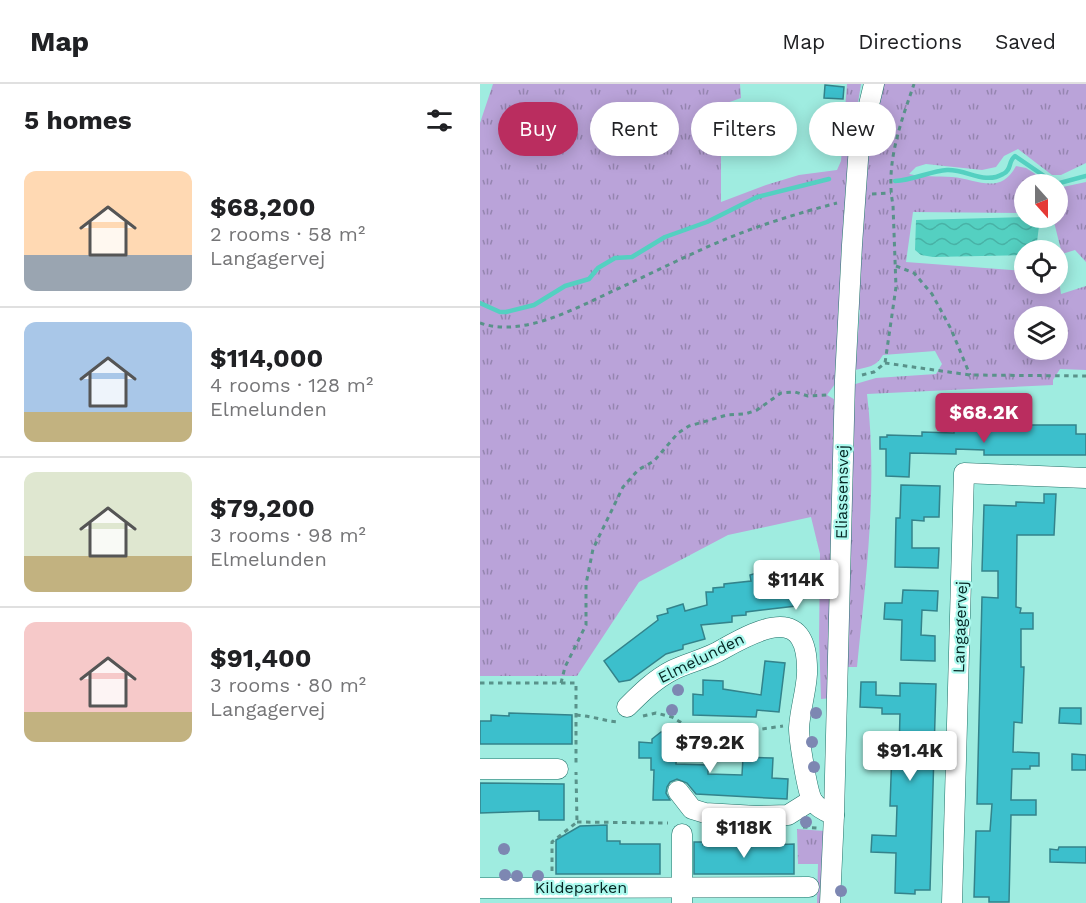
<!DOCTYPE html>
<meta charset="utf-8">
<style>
:root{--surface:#fff;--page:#f2f2f2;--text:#202124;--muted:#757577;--line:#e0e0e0;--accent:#ba2d5f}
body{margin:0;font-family:"Work Sans",sans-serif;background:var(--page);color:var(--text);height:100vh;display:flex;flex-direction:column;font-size:22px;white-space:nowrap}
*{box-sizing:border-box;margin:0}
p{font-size:20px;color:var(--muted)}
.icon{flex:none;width:33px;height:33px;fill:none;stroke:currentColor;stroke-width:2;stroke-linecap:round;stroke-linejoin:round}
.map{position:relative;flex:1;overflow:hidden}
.details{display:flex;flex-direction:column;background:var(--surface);width:480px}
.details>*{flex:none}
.guide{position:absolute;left:18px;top:18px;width:498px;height:54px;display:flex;gap:12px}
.needle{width:39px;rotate:159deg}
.controls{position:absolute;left:534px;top:90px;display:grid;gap:12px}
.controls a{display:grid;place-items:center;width:54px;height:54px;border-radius:50%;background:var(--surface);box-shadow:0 3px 15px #0003;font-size:30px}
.price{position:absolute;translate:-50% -51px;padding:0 14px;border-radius:6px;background:#fff;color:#222;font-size:20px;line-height:39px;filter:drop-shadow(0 2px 3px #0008)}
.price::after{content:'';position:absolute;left:50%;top:36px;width:18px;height:14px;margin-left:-9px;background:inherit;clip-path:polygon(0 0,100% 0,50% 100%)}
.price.current{background:var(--accent);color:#fff}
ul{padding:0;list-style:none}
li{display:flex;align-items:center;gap:18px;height:150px;padding:0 24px}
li+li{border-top:2px solid var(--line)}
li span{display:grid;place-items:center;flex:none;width:168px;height:120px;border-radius:12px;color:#555}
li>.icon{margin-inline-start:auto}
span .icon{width:72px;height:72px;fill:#fffc;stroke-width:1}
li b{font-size:26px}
h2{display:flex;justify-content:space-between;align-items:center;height:72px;padding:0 24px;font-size:26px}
.tag{padding:0 21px;border-radius:27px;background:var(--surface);box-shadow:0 3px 15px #0003;font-size:21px;line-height:54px}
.tag.current{background:var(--accent);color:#fff}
header{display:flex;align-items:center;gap:36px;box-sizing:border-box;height:84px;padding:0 30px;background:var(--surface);border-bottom:2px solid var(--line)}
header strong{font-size:28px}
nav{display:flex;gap:33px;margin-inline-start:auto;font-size:21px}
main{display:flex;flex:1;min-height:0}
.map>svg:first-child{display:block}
</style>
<header>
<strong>Map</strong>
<nav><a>Map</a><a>Directions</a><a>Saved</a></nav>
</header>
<main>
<section class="details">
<h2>5 homes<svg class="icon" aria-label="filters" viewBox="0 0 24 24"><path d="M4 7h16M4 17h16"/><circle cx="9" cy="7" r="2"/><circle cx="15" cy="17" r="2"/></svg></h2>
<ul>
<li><span style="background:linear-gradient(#ffd9b3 70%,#9aa5b1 0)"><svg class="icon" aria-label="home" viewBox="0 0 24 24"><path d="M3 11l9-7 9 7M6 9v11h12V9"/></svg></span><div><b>$68,200</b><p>2 rooms · 58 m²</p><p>Langagervej</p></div></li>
<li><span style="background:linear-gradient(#a9c7e8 75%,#c2b280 0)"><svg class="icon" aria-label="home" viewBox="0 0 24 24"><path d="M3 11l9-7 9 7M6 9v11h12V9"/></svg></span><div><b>$114,000</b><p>4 rooms · 128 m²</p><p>Elmelunden</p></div></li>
<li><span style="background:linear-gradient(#dfe7d0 70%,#c2b280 0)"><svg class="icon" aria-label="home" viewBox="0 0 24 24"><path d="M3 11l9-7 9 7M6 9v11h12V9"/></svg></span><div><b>$79,200</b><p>3 rooms · 98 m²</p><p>Elmelunden</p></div></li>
<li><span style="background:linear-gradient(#f6c9c9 75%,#c2b280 0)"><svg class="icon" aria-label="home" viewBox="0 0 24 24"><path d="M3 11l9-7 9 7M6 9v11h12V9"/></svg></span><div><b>$91,400</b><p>3 rooms · 80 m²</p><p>Langagervej</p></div></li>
</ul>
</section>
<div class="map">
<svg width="606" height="819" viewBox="0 0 606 819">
<defs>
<pattern id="grass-tufts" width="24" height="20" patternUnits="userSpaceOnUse" patternTransform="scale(1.5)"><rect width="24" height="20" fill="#baa3d9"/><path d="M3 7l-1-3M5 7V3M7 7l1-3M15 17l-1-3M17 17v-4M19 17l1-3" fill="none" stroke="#9585b0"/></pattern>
<pattern id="water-waves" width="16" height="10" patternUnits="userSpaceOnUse" patternTransform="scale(1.5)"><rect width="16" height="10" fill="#54d0c1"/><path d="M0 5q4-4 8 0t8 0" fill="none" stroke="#48b2a6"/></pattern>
</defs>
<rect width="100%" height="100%" fill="#9fece0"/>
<g fill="url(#grass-tufts)" fill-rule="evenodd">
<path d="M 13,0 L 260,0 L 261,14 L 241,21 L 241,118 L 286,101 L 319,91 L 357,86 L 361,77 L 367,0 L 381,0 L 373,50 L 390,43 L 403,0 L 606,0 L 606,79 L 581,91 L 572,91 L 538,65 L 524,72 L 516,83 L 502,86 L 446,80 L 436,83 L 429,90 C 442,93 458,92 472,93 C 497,95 520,112 536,82 L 546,84 L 571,100 L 544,100 L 544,129 L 433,128 L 426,178 L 544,187 L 544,200 L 578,200 L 578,189 L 581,210 L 606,202 L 606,286 L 580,285 L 573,296 L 573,301 L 387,310 C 398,401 386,492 377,583 L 367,583 L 372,301 L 396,294 L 456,290 L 462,280 L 455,267 L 403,271 C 396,283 388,283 375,286 L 380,226 L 362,223 L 358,296 L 347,311 L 357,317 L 352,614 L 341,615 L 339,554 L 340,470 L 331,433 L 248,451 L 159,498 L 97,592 L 0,592 L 0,39 ZM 544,232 L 578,232 L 578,266 L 544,266 Z"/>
<path d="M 606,98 L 606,178 L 595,166 L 582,170 L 573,134 L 578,134 L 578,104 Z"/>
<path d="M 317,745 L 345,747 L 342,819 L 337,819 L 338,780 L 318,780 Z"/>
</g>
<path fill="url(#water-waves)" d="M 544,133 L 560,134 L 556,166 L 544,166 L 544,171 L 453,173 L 441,171 L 435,166 L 436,136 Z"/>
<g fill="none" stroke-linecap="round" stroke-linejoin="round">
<g stroke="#54d0c1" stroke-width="4.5">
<path d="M 415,97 C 433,96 451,87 467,86 C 487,85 504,101 523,90 C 532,86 528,77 535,72 L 576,100 L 606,92"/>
<path d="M 0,219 L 20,228 L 26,228 L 54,221 L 85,202 L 109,195 L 118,184 L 135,174 L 152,173 L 185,153 L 227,138 L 277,113 L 349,95"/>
</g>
</g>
<g fill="#3cbfcc" stroke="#33838b" stroke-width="1.5">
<path d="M 345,1 L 364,3 L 363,15 L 344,14 Z"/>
<path d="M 522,341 L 596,341 L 596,350 L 606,350 L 606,371 L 504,371 L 504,366 L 476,365 L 476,370 L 430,369 L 429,393 L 406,392 L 406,365 L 400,365 L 400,353 L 407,353 L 407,351 L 442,352 L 442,348 L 474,349 L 474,346 L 522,347 Z"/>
<path d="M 421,401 L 460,402 L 459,433 L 444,433 L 444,437 L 432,436 L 432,464 L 459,464 L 458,484 L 415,483 L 416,434 L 420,434 Z"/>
<path d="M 564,410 L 576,410 L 574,451 L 537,451 L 536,523 L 541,524 L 540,529 L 553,529 L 553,545 L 541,545 L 541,583 L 544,583 L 542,639 L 534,638 L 533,668 L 559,669 L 559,682 L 550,682 L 550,685 L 532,685 L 531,716 L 556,716 L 556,731 L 531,731 L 529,818 L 509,818 L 509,813 L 494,813 L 496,747 L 510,747 L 512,720 L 497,720 L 502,513 L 518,514 L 518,487 L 502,487 L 504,421 L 536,422 L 536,418 L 564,419 Z"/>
<path d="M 306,480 L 306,507 L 316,507 L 316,522 L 266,528 L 266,531 L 252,532 L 252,538 L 221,541 L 225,555 L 203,561 L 203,565 L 186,570 L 150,596 L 139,598 L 124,577 L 178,536 L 177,532 L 188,529 L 187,525 L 203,520 L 205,527 L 227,521 L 226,508 L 233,508 L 233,504 L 244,503 L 244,500 L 271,497 L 270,491 Z"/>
<path d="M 423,506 L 458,507 L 457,527 L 442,526 L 441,551 L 455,552 L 455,577 L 421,576 L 422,536 L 404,535 L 405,519 L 422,519 Z"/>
<path d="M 285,577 L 305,579 L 299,628 L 277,626 L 276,633 L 213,631 L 213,610 L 223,611 L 223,596 L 243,597 L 243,605 L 281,611 Z"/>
<path d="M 381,598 L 396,598 L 396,611 L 420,612 L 420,599 L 456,600 L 450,806 L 435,806 L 435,810 L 415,809 L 416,769 L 391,768 L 392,751 L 416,752 L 417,722 L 410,722 L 412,666 L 419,666 L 420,630 L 402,630 L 402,624 L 380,623 Z"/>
<path d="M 580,624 L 601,624 L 601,640 L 579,639 Z"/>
<path d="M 29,629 L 92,631 L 92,660 L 0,660 L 0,637 L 11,637 L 11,631 L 29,632 Z"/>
<path d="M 181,648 L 188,648 L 197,656 L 196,680 L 228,681 L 228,690 L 262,691 L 263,673 L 293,674 L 292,694 L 308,695 L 307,715 L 216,710 L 207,699 L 197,695 L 190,698 L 187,703 L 186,709 L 190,716 L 173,716 L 174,686 L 171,686 L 171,674 L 159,674 L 159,658 L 172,659 L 172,655 Z"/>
<path d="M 592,670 L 606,671 L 606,686 L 592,686 Z"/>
<path d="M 0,699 L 84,700 L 84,736 L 59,736 L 59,727 L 0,729 Z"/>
<path d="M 127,741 L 127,757 L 140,757 L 140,760 L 180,760 L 180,790 L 76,790 L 76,756 L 100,742 Z"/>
<path d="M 214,758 L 223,758 L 223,761 L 263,760 L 263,762 L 314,760 L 314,790 L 214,790 Z"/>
<path d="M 579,763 L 606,763 L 606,779 L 570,778 L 570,765 L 578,766 Z"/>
</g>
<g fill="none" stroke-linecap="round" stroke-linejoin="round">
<defs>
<g id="minor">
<path d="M 147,623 C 161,609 175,595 193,586 C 209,578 227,575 243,565 C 282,543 329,520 327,590 C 326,608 320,626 319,644 C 319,656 327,706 332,716 C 337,724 346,728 354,731"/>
<path d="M 0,685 L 78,685"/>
<path d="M 198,707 L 212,725 L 225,729 L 277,732 L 308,731 L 332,716"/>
<path d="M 202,750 L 202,819"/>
<path d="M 0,804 L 329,803"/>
<path d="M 350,819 L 354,731 L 365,296 L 372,161 L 379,62 L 394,0"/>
<path d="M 472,819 L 484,389 L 606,394"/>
</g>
</defs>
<use href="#minor" stroke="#217269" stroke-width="21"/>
<g stroke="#59928a" stroke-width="3" stroke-dasharray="4.5 4.5" stroke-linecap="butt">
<path d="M 392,110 L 411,109"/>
<path d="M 416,182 L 434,189 L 452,210 L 471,245 L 490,291"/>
<path d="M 0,239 C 43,254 96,224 135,206 C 175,188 215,167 256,151 C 289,138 323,128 357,119"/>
<path d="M 405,279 L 490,291 L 606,292"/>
<path d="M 382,291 L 394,288 L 405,279 L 416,203 L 413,121 C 405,80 421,38 434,0"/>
<path d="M 0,599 L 96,599 L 96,682"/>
<path d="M 81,599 L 85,583 L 106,541 L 106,500 L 113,465 L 143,403 L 158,386 L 174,377 L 198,349 L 209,342 L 247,331 L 265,330 L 277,326 L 301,309 L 315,308 L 328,312 L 348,311"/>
<path d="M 96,631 C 112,632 124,637 139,638"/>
<path d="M 163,632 L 176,629 L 192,633 L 223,652 L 241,651 L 303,642"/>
<path d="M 97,738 L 188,739"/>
<path d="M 323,743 L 337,744"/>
<path d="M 72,787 L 72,758 L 97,738 L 96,688"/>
</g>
<use href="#minor" stroke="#fff" stroke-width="20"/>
</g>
<g fill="#7d87b2">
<circle cx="198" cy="606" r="6"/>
<circle cx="192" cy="626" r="6"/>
<circle cx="336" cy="629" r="6"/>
<circle cx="332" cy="658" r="6"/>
<circle cx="334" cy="683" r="6"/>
<circle cx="326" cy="738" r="6"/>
<circle cx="24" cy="765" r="6"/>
<circle cx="25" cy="791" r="6"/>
<circle cx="37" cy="792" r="6"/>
<circle cx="58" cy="792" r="6"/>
<circle cx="361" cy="807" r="6"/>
</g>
<g text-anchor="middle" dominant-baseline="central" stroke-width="4.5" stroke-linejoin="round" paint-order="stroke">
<g font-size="16" fill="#052623" stroke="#acf9ee">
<text transform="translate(362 408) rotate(-89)">Eliassensvej</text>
<text transform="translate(480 543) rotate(-88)">Langagervej</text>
<text transform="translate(221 574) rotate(-26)">Elmelunden</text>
<text x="101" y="803">Kildeparken</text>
</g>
</g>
</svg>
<div class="controls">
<a><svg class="needle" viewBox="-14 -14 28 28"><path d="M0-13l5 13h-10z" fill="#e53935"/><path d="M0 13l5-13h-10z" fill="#757577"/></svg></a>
<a><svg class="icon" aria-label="locate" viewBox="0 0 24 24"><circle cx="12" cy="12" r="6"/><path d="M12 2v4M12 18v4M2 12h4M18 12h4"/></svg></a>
<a><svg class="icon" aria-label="layers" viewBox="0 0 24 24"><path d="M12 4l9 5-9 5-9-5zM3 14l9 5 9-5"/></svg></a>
</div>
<b class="price current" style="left:504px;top:360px">$68.2K</b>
<b class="price" style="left:316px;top:527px">$114K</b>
<b class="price" style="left:230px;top:690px">$79.2K</b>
<b class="price" style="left:430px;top:698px">$91.4K</b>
<b class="price" style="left:264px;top:775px">$118K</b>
<div class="guide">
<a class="tag current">Buy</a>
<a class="tag">Rent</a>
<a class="tag">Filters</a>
<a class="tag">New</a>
</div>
</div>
</main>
